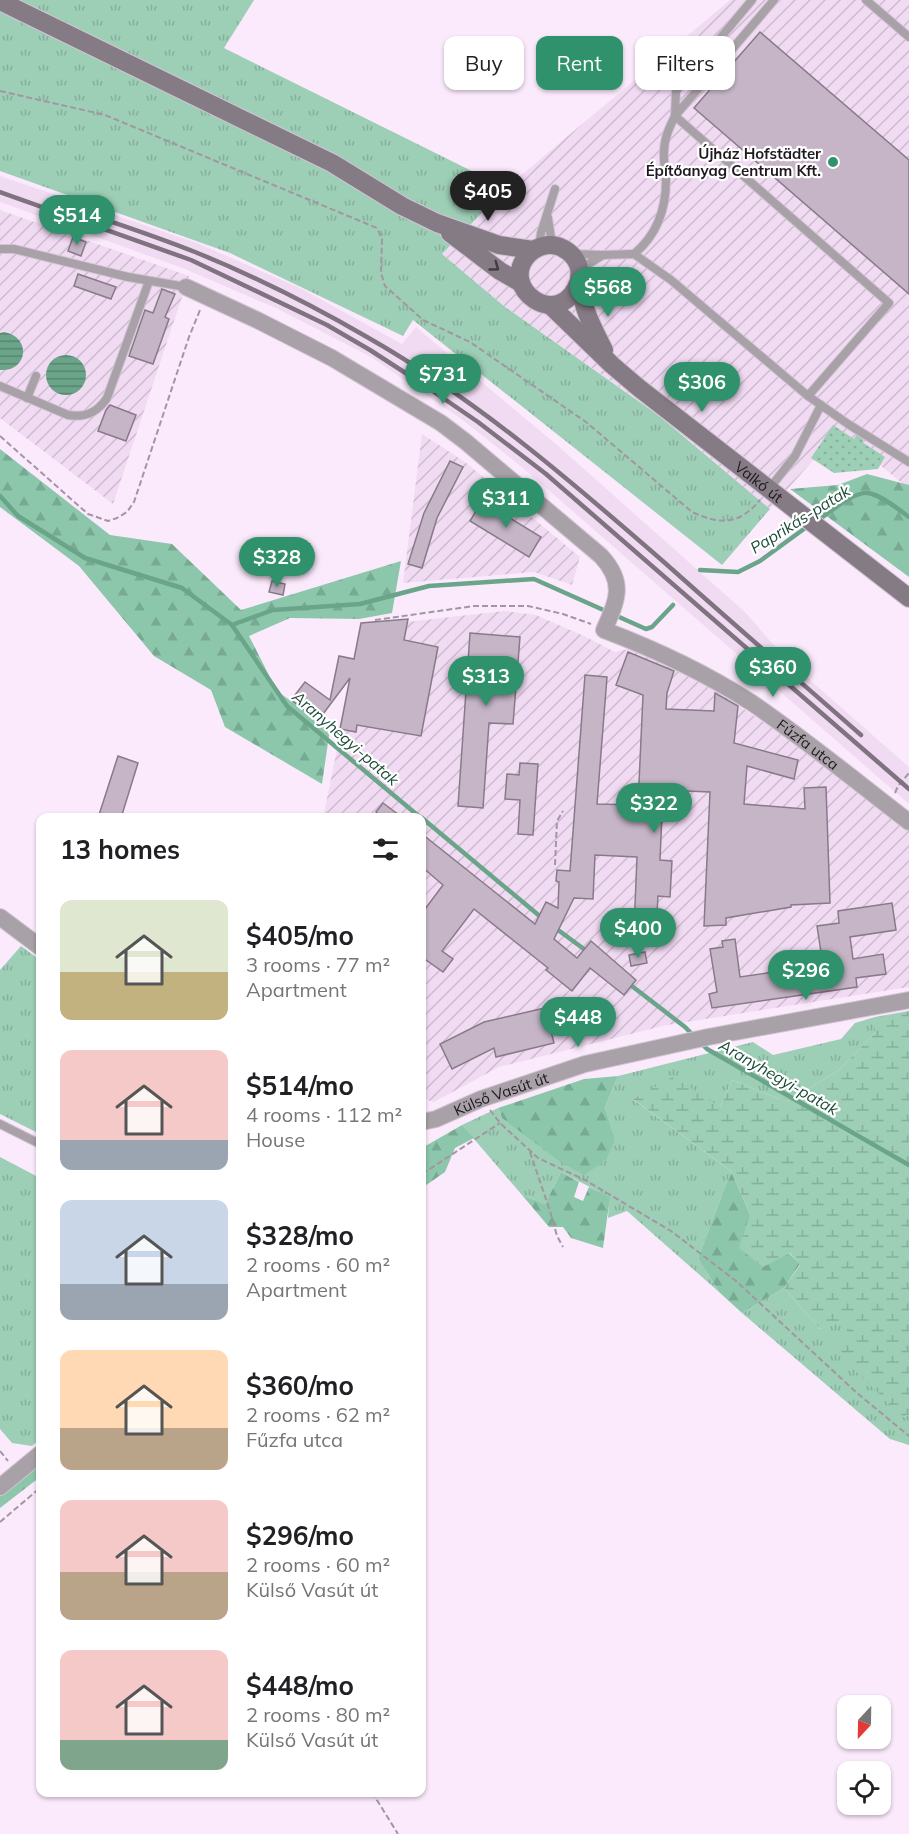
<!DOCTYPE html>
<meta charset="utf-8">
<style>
:root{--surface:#fff;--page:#f6f6f6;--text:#202124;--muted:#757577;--accent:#30926c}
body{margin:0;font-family:Mulish,sans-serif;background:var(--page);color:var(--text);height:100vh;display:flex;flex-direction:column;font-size:22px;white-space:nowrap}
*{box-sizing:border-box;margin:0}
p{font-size:20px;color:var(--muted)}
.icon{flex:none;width:33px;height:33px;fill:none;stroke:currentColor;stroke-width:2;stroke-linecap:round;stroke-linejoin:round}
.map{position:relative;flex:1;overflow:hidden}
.drawer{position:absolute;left:36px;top:813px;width:390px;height:984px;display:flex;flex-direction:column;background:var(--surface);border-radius:12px;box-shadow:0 2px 4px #0004}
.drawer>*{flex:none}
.banner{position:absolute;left:444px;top:36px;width:375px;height:54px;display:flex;gap:12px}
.needle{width:39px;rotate:202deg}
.fabs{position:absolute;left:837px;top:1695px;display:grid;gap:12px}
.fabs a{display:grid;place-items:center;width:54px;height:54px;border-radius:12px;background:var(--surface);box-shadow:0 2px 4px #0004;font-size:30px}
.price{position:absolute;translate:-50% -51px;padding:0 14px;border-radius:21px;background:var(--accent);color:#fff;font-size:20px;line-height:39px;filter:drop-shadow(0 2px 3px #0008)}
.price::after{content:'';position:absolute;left:50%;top:36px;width:18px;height:14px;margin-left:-9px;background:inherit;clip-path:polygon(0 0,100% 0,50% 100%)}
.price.on{background:#222;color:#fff}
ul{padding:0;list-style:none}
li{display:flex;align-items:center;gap:18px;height:150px;padding:0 24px}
li span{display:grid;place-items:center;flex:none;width:168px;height:120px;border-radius:12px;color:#555}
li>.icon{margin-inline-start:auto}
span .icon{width:72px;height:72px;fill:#fffc;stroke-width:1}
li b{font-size:26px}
h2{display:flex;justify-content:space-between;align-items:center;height:72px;padding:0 24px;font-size:26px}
.chip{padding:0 21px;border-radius:12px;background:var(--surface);box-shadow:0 2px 4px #0004;font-size:21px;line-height:54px}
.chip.on{background:var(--accent);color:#fff}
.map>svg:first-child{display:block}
</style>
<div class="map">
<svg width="909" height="1834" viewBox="0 0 909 1834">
<defs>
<pattern id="industrial-furrows" width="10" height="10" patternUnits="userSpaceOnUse" patternTransform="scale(1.5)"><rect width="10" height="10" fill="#f1dbf3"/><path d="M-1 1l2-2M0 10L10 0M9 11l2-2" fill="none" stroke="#cebbd0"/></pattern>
<pattern id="grass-tufts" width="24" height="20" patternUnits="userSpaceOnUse" patternTransform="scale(1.5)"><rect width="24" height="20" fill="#9dceb6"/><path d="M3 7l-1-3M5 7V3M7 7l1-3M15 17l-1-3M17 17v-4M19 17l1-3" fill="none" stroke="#87b09c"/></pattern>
<pattern id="forest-firs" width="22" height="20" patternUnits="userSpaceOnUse" patternTransform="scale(1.5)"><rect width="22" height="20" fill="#8cc7ab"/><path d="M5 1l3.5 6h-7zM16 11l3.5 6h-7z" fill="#78aa93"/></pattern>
<pattern id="wetland-marsh" width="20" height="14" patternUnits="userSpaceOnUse" patternTransform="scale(1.5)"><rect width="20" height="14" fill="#9dceb6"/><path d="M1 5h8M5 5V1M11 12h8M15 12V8" fill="none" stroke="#87b09c"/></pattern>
<pattern id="park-dots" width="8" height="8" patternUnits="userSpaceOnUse" patternTransform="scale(1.5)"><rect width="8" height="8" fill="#9dceb6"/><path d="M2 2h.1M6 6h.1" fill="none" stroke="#87b09c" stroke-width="1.8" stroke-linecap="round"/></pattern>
<pattern id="water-rules" width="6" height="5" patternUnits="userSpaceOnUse" patternTransform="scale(1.5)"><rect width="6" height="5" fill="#6aa489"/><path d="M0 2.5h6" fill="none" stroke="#57856f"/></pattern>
</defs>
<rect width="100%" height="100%" fill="#fbeafc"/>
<path fill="#f1dbf3" d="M 0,176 L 197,243 L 300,288 L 402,344 L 416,327 L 557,445 L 746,613 L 786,659 L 909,767 L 909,804 L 523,468 L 464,421 L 371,357 L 278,309 L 185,269 L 0,202 Z"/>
<g fill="url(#industrial-furrows)">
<path d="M 730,0 L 909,0 L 909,489 L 839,431 L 770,509 L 659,415 L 505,307 L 442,254 L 506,188 Z"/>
<path d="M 0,210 L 189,276 L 113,504 L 0,418 Z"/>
<path d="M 422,434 L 465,462 L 580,557 L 572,585 L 534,572 L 403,583 Z"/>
<path d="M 504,611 L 536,615 L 584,636 L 615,652 L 629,649 L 654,657 L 715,690 L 799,746 L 909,829 L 909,987 L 667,1025 L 499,1067 L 434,1102 L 422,1098 L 422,818 L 323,818 L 362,627 Z"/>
</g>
<g fill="url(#grass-tufts)">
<path d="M 0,0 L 254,0 L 224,48 L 506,188 L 442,254 L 505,307 L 658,415 L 770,509 L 722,565 L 413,320 L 403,336 L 230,253 L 0,171 Z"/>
<path d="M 21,946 L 40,960 L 40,1134 L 0,1114 L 0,970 Z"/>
<path d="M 875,1017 L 875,1033 L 839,1070 L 787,1102 L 732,1080 L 720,1107 L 634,1100 L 731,1171 L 698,1258 L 719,1292 L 627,1211 L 608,1218 L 609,1197 L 561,1172 L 545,1204 L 522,1195 L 462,1125 L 498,1108 L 502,1118 L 615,1141 L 605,1107 L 618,1076 L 753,1042 L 773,1055 L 841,1039 L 855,1023 Z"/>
<path d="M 0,1157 L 40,1178 L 40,1439 L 32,1446 L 12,1443 L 0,1429 Z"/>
<path d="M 784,1288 L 820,1329 L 853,1318 L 903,1417 L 909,1415 L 909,1445 L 890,1439 L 742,1313 Z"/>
</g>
<g fill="url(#forest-firs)">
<path d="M 0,449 L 110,535 L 172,544 L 241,610 L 401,561 L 392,613 L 359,619 L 290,618 L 249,636 L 277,691 L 330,729 L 322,784 L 225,727 L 211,690 L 154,656 L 79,566 L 0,507 Z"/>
<path d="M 867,474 L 909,485 L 909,577 L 790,489 L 838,485 Z"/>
<path d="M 618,1076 L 605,1107 L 615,1140 L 606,1160 L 584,1175 L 559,1161 L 502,1118 L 498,1108 L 584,1079 Z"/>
<path d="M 462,1125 L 474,1138 L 455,1148 L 445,1172 L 422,1188 L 422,1148 Z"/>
<path d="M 731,1171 L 750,1214 L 800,1264 L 784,1288 L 742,1313 L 719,1292 L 698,1258 Z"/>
<path d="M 561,1172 L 579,1182 L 574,1197 L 583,1201 L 589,1187 L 610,1197 L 603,1248 L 571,1238 L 563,1227 L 549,1227 L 522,1195 L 545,1204 Z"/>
<path d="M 40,1463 L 40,1477 L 0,1508 L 0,1496 Z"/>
</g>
<path fill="url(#wetland-marsh)" d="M 909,1011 L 909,1415 L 903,1417 L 837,1353 L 852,1319 L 820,1329 L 784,1288 L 800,1265 L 790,1253 L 763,1267 L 739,1248 L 750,1214 L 731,1171 L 633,1099 L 673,1077 L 720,1107 L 732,1080 L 787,1102 L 839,1070 L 875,1033 L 875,1017 Z"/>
<path fill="url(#park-dots)" d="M 833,425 L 854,439 L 859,431 L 866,435 L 862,442 L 885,457 L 878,469 L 834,473 L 811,458 Z"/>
<g fill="url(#water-rules)">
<path d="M 4,332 C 32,337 28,372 0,370 L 0,333 Z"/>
<circle cx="66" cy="375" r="20"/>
</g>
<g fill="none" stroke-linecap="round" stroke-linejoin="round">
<g stroke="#6aa489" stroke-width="4.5">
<path d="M 0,496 L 18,516 L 85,558 L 182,588 L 232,625 L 287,706 L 421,818"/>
<path d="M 818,520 C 829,513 854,491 868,493 C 881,495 898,509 909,517"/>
<path d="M 700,570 L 738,572 L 760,561 L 808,526"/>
<path d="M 232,625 L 273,610 L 360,604 L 429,586 L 534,579 L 646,629 L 652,627 L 673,605"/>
<path d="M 422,818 L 542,918"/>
<path d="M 554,927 L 588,952"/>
<path d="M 628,983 L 685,1027 L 694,1036"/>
<path d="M 702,1044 L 707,1049 L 909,1165"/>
</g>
</g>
<g fill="#c5b5c6" stroke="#887a89" stroke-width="1.5">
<path d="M 760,32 L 909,160 L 909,294 L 694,108 Z"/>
<path d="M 73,237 L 86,242 L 81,256 L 68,251 Z"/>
<path d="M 78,274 L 116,287 L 111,299 L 74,286 Z"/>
<path d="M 162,289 L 175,294 L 165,317 L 169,319 L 153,364 L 129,356 L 145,310 L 153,313 Z"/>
<path d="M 110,405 L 136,415 L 126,441 L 98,431 L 106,410 Z"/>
<path d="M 450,461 L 463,467 L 437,518 L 422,568 L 408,564 L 424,513 Z"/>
<path d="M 482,501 L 541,537 L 529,557 L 470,521 Z"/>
<path d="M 298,541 L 310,544 L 304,571 L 292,568 Z"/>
<path d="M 272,581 L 285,584 L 283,595 L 269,592 Z"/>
<path d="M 408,619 L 404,640 L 438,647 L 421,736 L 357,725 L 356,732 L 340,729 L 350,678 L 323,714 L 322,712 L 317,719 L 291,700 L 305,682 L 330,700 L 339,656 L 354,659 L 361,623 Z"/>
<path d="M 470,633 L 520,637 L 513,724 L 489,723 L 483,808 L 458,806 Z"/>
<path d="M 628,652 L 674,671 L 667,693 L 666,709 L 714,711 L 715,693 L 738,706 L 734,743 L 798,760 L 794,779 L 747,766 L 744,804 L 805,809 L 804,788 L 826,787 L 830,903 L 791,905 L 791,907 L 726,918 L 726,925 L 704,926 L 710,792 L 663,790 L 660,860 L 672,861 L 670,897 L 658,896 L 656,930 L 634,929 L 637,857 L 595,855 L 593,899 L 574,898 L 554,939 L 577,958 L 591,941 L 636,980 L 624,995 L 590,968 L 572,991 L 546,970 L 548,968 L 474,909 L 442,951 L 453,959 L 443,972 L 422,957 L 422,913 L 443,885 L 422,867 L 422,834 L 535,924 L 546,902 L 558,908 L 559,882 L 556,881 L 557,870 L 570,871 L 585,675 L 607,677 L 597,804 L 638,805 L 643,695 L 616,685 Z"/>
<path d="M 118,756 L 138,763 L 121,818 L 98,818 Z"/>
<path d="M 520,763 L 538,764 L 533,835 L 518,834 L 520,800 L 505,799 L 507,774 L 519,775 Z"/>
<path d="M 383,803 L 403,818 L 383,818 L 376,812 Z"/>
<path d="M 892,903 L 896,930 L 850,937 L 853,959 L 883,954 L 886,974 L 856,978 L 857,987 L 712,1008 L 709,994 L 717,992 L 710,949 L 723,947 L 722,941 L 735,939 L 740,977 L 823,965 L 817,926 L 839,923 L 838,911 Z"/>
<path d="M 645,952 L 647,963 L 631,966 L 629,955 Z"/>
<path d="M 545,1008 L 554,1043 L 496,1057 L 494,1048 L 452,1069 L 440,1044 L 484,1022 Z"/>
</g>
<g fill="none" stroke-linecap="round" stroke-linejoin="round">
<defs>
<g id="lane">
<path d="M 866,0 L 909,37"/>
<path d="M 675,116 L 889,303 L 808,396"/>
<path d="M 675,116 L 676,91 L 752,0"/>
<path d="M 548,218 L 552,244"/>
<path d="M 539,246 L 541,233 L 555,189"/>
<path d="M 0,249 L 14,249 L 128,277 L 186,287"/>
<path d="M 572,254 L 603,255 L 634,254 L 671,280 L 808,396 L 848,424 L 909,462"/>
<path d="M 634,254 C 657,235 666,208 666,180 C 666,170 663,161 664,152 C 664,139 669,128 675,116 L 774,0"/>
<path d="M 580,269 L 603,255"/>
<path d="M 0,386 L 68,415 C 85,418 97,413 107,398 L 149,281"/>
<path d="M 27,398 L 36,376"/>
<path d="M 769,489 L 795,456 L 821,405"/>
<path d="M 0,1124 L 40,1144"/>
</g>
<g id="street">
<path id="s1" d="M 186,287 L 257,320 L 332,358 L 441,423 L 466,442 L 601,556 C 625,582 618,599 604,630 C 657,650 704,672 752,703 C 806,740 857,782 909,822"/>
<path d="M 0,917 L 40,947"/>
<path id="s2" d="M 422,1122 L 436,1119 L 481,1099 L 585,1064 L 708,1037 L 909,1000"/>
<path d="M 0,1487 L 40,1454"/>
</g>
<g id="secondary">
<path d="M 0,1 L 332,163 L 402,206 L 437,223 L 499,245 L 533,250"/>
<path d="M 450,233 L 500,271 L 521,283"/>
<path d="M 579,281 C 560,334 496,287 529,254 C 535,248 540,246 548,245 C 562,244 576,255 579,268 C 580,272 579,277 579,281 C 580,290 583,300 585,308 C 590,323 597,336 604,350"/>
<path id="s3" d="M 550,305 L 612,365 L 639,388 L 909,598"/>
</g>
</defs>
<use href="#lane" stroke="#d3c4d4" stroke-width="10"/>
<use href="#street" stroke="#d3c4d4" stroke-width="18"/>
<use href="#secondary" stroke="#d3c4d4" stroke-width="20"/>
<g stroke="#a296a3" stroke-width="2" stroke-dasharray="6 3" stroke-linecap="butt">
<path d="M 0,91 L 105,115 L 377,228 L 382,239 L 381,273 L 385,286 L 423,320 L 470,342 L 586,422 L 692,512 C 720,525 739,525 760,500"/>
<path d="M 0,436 L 88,514 L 108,521 L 117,518 L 127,512 L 134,502 L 189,337 L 200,310"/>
<path d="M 375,620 L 474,606 L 528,606 L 563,614 L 591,624"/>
<path d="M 895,793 L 898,786 L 909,773"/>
<path d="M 555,865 L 557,821 L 563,811"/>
<path d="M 490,1110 L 500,1123 L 538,1158 L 585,1180 L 671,1231 L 736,1281 L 857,1393 L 909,1436"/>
<path d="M 530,1152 L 550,1211 L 557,1236 L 563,1247"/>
<path d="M 422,1174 L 500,1123"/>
<path d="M 0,1451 L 8,1461"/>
<path d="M 0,1522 L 40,1488"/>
<path d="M 372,1792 L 398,1834"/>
</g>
<use href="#lane" stroke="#a8a1a8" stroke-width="8"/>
<use href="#street" stroke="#a8a1a8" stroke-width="16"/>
<use href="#secondary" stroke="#857b85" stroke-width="18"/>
<g stroke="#7e737e" stroke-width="4.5">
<path d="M 0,192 L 191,260 L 327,325 L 370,350 L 424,385 L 478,422 L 546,474 L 909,789"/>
<path d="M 51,201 C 99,218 148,233 195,252 C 254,276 312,305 367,337 C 476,399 571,481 665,563 C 730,621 796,678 861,735"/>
</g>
</g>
<defs><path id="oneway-chevron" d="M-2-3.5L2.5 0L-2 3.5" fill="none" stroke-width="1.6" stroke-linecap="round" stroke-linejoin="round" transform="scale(1.5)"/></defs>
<use stroke="#433b43" href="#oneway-chevron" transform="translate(495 267) rotate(36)"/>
<circle fill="#30926c" stroke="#fff" stroke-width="2" cx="833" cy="162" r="6"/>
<g text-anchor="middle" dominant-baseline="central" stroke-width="4.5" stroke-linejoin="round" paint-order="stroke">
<g font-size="15" font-weight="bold" fill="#1f191f" stroke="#fff" text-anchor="end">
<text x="821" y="153">Újház Hofstädter<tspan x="821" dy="17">Építőanyag Centrum Kft.</tspan></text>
</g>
<g font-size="15" fill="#1f191f" stroke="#fff">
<text stroke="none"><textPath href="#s3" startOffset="274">Valkó út</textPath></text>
<text stroke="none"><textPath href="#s1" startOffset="813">Fűzfa utca</textPath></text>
<text stroke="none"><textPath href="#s2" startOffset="84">Külső Vasút út</textPath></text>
</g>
<g font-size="16" font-style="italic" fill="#1c4b38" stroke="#fff">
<text transform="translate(800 519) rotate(-32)">Paprikás-patak</text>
<text transform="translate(346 738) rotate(41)">Aranyhegyi-patak</text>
<text transform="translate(779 1077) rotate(30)">Aranyhegyi-patak</text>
</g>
</g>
</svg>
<div class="fabs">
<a><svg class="needle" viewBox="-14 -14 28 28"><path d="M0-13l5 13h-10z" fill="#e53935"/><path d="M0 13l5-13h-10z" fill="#757577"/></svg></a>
<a><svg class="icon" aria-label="locate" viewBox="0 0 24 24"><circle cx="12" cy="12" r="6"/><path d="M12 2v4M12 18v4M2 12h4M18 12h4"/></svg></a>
</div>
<b class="price on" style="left:488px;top:222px">$405</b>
<b class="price" style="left:77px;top:246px">$514</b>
<b class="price" style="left:608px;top:318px">$568</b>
<b class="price" style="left:443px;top:405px">$731</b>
<b class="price" style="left:702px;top:413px">$306</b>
<b class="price" style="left:506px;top:529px">$311</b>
<b class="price" style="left:277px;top:588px">$328</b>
<b class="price" style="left:773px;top:698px">$360</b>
<b class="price" style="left:486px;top:707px">$313</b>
<b class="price" style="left:654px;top:834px">$322</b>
<b class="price" style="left:638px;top:959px">$400</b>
<b class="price" style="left:806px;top:1001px">$296</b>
<b class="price" style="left:578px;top:1048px">$448</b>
<div class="banner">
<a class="chip">Buy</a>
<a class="chip on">Rent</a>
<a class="chip">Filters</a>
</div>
<section class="drawer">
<h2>13 homes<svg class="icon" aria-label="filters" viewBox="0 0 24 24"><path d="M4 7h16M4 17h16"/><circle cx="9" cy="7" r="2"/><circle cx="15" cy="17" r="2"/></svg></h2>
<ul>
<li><span style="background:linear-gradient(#dfe7d0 60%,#c2b280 0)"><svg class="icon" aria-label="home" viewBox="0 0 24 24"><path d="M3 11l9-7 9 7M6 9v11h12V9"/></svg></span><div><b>$405/mo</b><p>3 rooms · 77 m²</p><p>Apartment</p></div></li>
<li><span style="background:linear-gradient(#f6c9c9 75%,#9aa5b1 0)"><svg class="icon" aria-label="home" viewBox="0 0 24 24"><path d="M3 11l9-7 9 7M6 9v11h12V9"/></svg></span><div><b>$514/mo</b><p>4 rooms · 112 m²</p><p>House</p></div></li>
<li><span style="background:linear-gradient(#c9d6e8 70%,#9aa5b1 0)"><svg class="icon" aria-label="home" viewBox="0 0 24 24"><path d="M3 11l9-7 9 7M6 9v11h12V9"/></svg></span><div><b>$328/mo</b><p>2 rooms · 60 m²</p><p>Apartment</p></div></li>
<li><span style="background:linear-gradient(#ffd9b3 65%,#b9a48a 0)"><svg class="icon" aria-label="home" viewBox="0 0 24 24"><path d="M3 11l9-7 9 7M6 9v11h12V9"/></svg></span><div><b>$360/mo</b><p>2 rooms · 62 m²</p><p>Fűzfa utca</p></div></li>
<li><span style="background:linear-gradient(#f6c9c9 60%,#b9a48a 0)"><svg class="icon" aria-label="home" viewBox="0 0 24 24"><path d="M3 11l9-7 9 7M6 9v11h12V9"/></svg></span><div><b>$296/mo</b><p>2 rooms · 60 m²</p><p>Külső Vasút út</p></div></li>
<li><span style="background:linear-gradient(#f6c9c9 75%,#7fa58c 0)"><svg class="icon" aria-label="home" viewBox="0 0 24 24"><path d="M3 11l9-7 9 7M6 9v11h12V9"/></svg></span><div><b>$448/mo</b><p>2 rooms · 80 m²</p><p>Külső Vasút út</p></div></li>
</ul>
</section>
</div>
